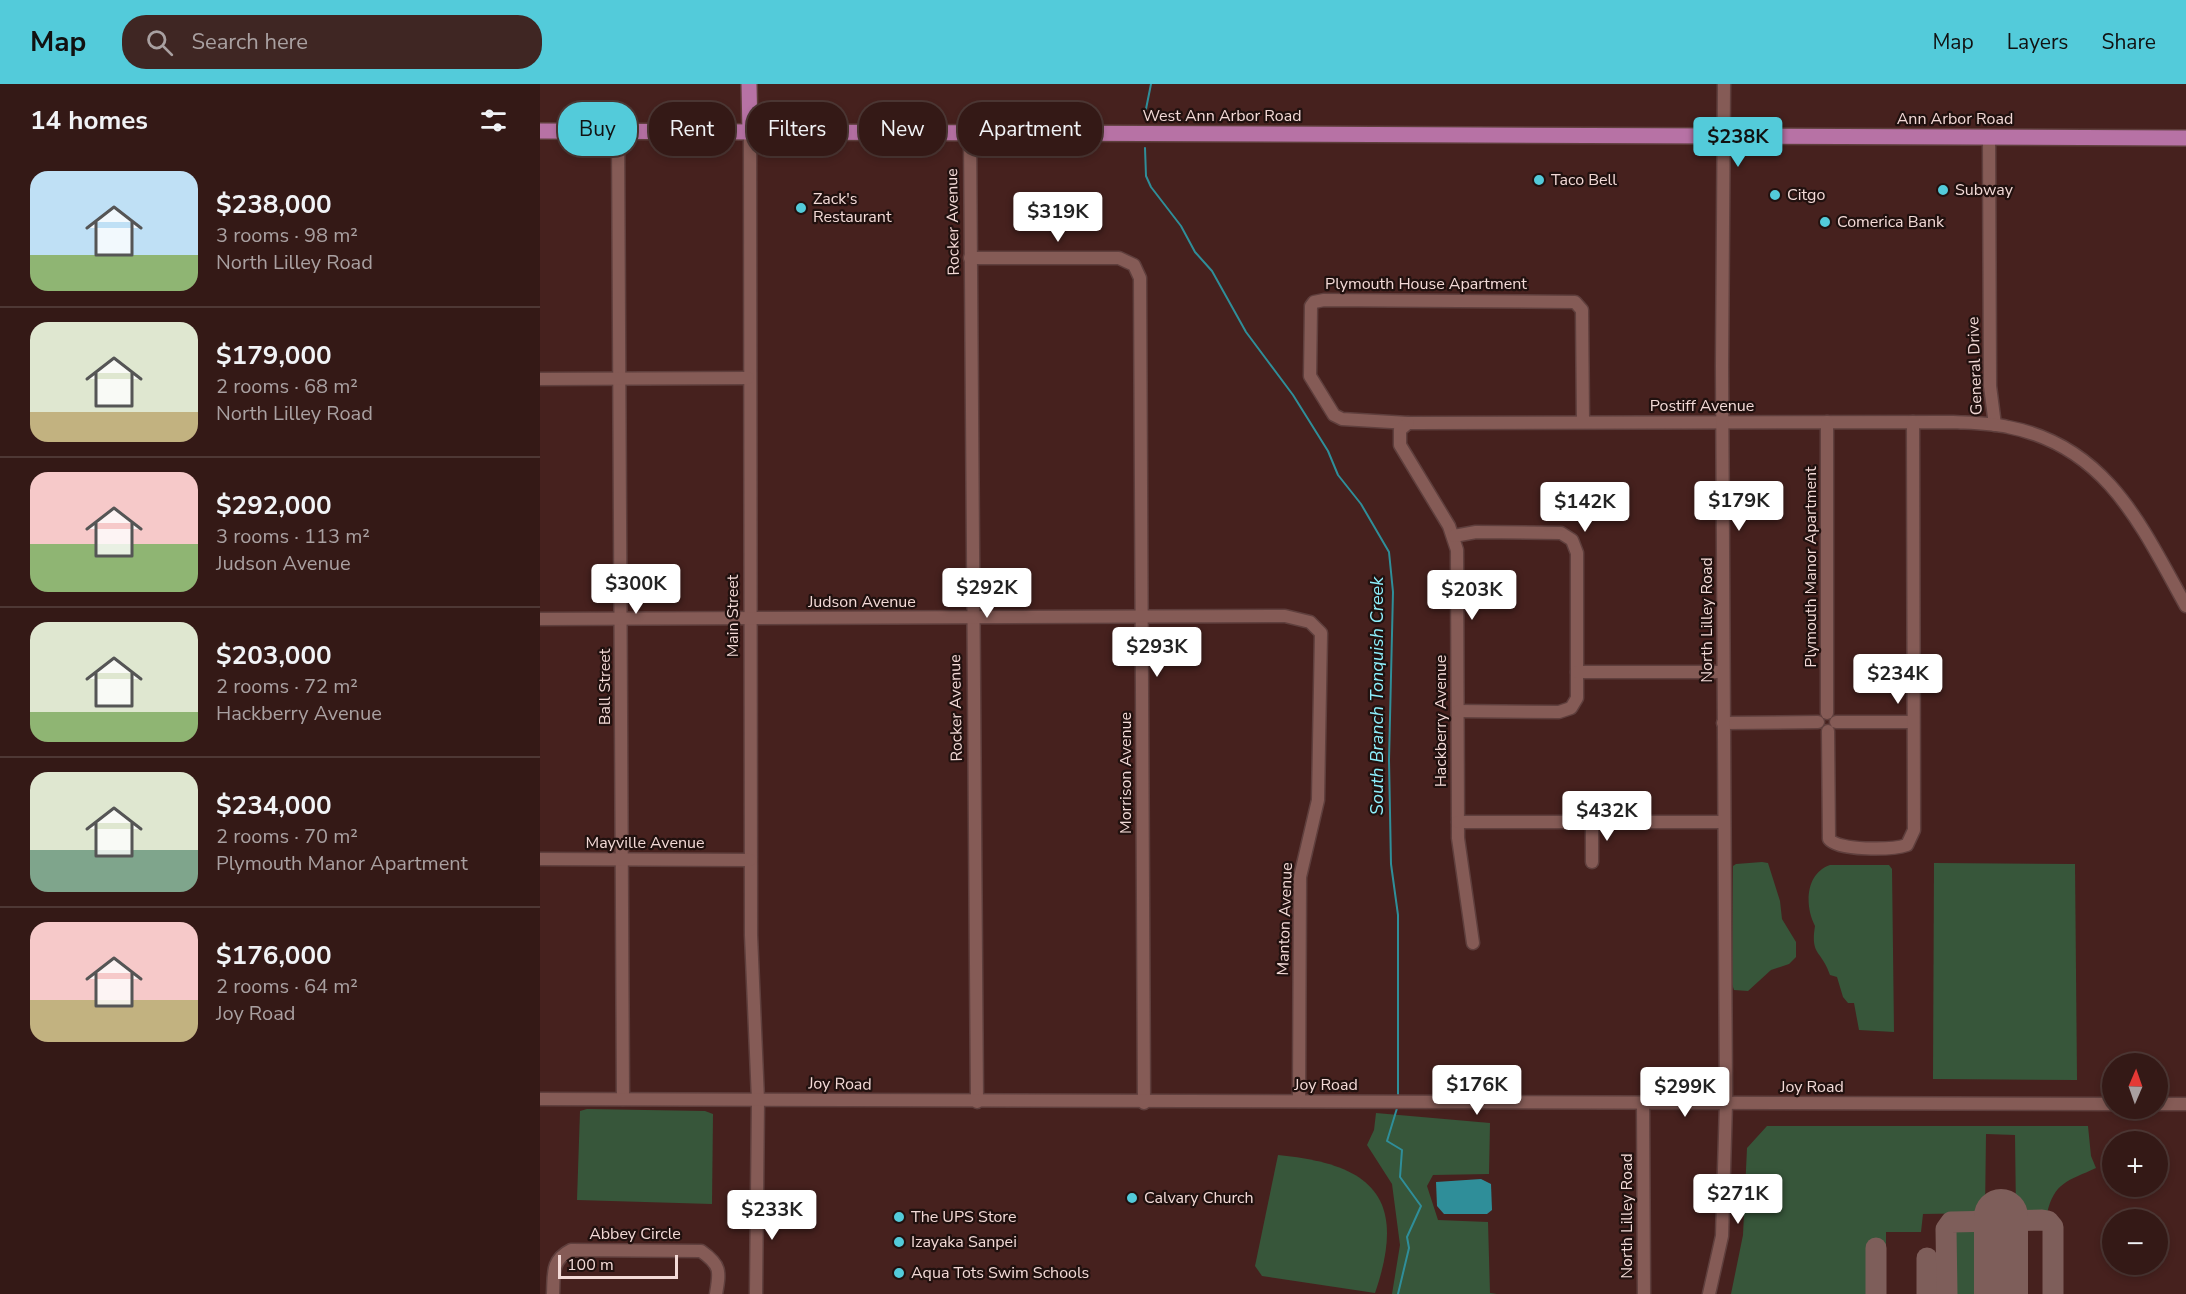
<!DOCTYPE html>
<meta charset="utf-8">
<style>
:root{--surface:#341916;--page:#3f2623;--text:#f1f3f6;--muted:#a9a0a1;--line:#4e3835;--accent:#53cbda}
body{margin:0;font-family:"Nunito Sans",sans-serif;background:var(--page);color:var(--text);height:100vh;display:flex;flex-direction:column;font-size:22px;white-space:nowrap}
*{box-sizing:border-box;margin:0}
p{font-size:20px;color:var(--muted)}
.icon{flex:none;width:33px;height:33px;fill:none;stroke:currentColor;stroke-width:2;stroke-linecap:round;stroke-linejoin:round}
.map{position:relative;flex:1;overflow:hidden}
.details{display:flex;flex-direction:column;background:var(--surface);width:540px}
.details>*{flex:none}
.banner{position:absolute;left:18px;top:18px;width:570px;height:54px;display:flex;gap:12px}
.needle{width:39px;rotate:2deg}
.fabs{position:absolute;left:1562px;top:969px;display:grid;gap:12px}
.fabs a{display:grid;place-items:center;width:66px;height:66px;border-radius:50%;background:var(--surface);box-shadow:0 3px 9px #0003,0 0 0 2px var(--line);font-size:30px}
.scale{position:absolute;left:18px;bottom:15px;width:120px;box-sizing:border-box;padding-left:6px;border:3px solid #f3dad7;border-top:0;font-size:16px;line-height:21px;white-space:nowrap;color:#f3dad7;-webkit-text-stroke:4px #21110f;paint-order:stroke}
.price{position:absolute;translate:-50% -51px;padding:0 14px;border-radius:6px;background:#fff;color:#222;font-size:20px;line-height:39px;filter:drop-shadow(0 2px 3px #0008)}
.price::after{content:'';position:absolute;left:50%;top:36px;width:18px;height:14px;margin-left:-9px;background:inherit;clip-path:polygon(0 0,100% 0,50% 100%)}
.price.active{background:var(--accent);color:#111}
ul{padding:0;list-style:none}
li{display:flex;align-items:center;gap:18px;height:150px;padding:0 30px}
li+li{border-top:2px solid var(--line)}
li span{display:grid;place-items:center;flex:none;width:168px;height:120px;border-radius:18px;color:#555}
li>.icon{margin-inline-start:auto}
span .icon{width:72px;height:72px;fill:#fffc;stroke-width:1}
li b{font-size:26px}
h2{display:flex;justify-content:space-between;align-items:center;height:72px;padding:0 30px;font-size:26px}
.chip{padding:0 21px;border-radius:24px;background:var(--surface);box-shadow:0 3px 9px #0003,0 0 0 2px var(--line);font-size:21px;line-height:54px}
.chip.active{background:var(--accent);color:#111}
header{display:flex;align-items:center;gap:36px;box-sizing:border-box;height:84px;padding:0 30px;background:var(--accent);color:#111}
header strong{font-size:28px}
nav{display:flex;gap:33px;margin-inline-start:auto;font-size:21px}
.search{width:420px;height:54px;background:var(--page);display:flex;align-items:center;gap:15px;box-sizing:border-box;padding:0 21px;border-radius:24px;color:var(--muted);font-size:22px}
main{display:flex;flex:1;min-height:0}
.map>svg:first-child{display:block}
</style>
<header>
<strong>Map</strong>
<div class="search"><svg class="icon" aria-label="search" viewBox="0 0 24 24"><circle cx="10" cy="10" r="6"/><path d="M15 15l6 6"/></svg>Search here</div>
<nav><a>Map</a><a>Layers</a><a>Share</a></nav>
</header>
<main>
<section class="details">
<h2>14 homes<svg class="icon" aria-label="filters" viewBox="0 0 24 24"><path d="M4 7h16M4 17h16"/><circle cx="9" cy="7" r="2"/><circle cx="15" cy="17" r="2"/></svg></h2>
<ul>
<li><span style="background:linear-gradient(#bfe0f5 70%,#8fb573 0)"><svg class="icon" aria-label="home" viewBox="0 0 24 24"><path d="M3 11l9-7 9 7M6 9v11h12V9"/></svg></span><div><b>$238,000</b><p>3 rooms · 98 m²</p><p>North Lilley Road</p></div></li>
<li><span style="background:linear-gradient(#dfe7d0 75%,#c2b280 0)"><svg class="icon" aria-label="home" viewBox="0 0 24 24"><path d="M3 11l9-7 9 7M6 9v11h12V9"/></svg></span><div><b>$179,000</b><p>2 rooms · 68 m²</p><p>North Lilley Road</p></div></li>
<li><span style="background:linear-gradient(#f6c9c9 60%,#8fb573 0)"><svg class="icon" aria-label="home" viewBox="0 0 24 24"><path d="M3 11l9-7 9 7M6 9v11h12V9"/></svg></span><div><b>$292,000</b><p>3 rooms · 113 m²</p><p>Judson Avenue</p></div></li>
<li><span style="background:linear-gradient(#dfe7d0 75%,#8fb573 0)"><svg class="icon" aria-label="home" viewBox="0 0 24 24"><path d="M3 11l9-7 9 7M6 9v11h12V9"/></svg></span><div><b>$203,000</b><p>2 rooms · 72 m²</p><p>Hackberry Avenue</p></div></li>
<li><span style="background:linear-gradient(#dfe7d0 65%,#7fa58c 0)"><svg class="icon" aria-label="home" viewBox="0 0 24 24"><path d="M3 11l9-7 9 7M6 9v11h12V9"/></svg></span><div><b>$234,000</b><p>2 rooms · 70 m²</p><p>Plymouth Manor Apartment</p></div></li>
<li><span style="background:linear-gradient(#f6c9c9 65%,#c2b280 0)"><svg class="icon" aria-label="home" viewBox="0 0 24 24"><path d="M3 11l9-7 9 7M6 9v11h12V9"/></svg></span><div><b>$176,000</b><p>2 rooms · 64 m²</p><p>Joy Road</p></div></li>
</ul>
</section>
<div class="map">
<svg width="1646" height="1210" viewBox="0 0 1646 1210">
<rect width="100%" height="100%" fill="#46211e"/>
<g fill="#37563a">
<path d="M 1222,778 L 1228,779 L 1240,817 L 1242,835 L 1256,858 L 1256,873 L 1249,880 L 1231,886 L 1208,907 L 1194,906 L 1192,900 L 1193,782 L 1196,780 Z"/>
<path d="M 1394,779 L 1535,780 L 1537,996 L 1393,995 Z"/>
<path d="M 1290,781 L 1349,781 L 1352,785 L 1354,948 L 1319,946 L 1314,919 L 1308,919 L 1303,913 L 1297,893 L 1290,891 C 1282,866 1270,872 1275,842 C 1264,821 1266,789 1290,781 Z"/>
<path d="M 47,1025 L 165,1027 L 173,1030 L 172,1120 L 37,1116 L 40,1027 Z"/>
<path d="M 836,1029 L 950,1039 L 949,1090 L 893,1091 L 887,1102 L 898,1136 L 948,1138 L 950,1209 L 957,1210 L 852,1210 L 860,1161 L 852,1100 L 827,1061 L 834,1046 Z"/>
<path d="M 1227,1042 L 1548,1042 L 1551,1072 L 1556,1084 C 1528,1097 1514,1098 1507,1130 L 1476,1130 L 1475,1051 L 1446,1050 L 1445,1129 L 1383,1130 L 1381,1148 L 1346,1148 L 1346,1161 L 1331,1161 L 1331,1210 L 1191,1210 L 1203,1151 L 1207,1064 Z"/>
<path d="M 738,1071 C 832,1080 868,1113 835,1209 L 722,1192 L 715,1182 Z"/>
<path d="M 1430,1143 L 1440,1144 L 1445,1152 L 1445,1210 L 1412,1210 L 1414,1151 L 1416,1146 Z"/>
</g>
<path fill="#2f8e99" d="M 941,1095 L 951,1100 L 952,1126 L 947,1130 L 904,1130 L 897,1122 L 896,1098 Z"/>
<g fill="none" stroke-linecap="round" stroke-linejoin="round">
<g stroke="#2f8e99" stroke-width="2">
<path d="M 605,30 L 611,0"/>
<path d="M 605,64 L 606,92 L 611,103 L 641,142 L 655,168 L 672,187 L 706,248 L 753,311 L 788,367 L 798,391 L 821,420 L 849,468 L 853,508 L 849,676 L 851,780 L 858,831 L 858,1012"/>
<path d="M 858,1021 L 847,1057 L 862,1066 L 860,1093 L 881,1122 L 867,1153 L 869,1164 L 858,1210"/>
</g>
<g stroke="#7e5e5a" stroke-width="21">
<path d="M 1336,1164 L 1336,1210"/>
<path d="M 1387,1210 L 1387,1174"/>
<path d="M 1407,1210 L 1406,1145 L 1411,1138 L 1502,1136 L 1508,1137 L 1513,1143 L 1513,1210"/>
</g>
<path stroke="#7e5e5a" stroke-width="54" d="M 1461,1132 L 1461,1210"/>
<defs>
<g id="minor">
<path d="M 78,48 L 83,1015"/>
<path d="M 210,49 L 211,851 L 218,1016 L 216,1210"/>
<path d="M 430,50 L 437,1018"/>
<path d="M 1449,53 L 1450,302 L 1455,341"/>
<path d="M 430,174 L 579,174 L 594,181 L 600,194 L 604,1019"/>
<path d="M 0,295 L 208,294"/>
<path d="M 1043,338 L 1042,226 L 1035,218 L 784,216 L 774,218 L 771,222 L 770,292 L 794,331 L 802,335 L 868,339 L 1413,338 C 1431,339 1450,339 1468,343 C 1567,362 1602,443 1646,522"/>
<path d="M 1287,338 L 1287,629"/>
<path d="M 868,339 L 860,346 L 860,361 L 909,442 L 917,466 L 918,754 L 933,859"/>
<path d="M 914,452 L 936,448 L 1021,449 L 1032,456 L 1037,469 L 1037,614 L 1031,624 L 1019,628 L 918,627"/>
<path d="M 0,535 L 745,532 L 770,538 L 781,549 L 778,716 L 760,793 L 759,1017"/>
<path d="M 1037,588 L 1183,588"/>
<path d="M 1296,638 L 1373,638"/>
<path d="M 1183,639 L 1278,638"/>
<path d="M 1288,647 L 1289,755 C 1298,767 1352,766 1367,761 L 1374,746 L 1373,338"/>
<path d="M 918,738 L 1184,738"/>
<path d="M 0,775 L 210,776"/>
<path d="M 1052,778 L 1052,739"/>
<path d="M 0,1015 L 1572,1020"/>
<path d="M 1103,1018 L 1104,1210"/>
<path d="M 1617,1020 L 1646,1020"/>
<path d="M 13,1210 C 14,1190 11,1176 31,1166 L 161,1167 C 181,1181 180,1187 176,1210"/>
<path d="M 1169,1210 L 1182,1152 L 1186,1019 L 1182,282 L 1184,0"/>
</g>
<g id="major">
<path d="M 209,0 L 210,49"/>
<path d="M 0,47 L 1646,54"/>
</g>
</defs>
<use href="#minor" stroke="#5f3f3d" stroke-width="15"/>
<use href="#major" stroke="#5f3f3d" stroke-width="18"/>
<use href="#minor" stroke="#855b56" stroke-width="12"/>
<use href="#major" stroke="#b772a5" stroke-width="15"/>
</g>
<g fill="#53cbda" stroke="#21110f" stroke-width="2">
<circle cx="999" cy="96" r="6"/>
<circle cx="1403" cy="106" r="6"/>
<circle cx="1235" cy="111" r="6"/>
<circle cx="261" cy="124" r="6"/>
<circle cx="1285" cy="138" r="6"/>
<circle cx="592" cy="1114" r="6"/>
<circle cx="359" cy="1133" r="6"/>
<circle cx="359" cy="1158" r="6"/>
<circle cx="359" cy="1189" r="6"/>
</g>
<g text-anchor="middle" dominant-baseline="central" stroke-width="4.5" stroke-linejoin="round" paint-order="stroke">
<g font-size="16" fill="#f3dad7" stroke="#21110f">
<text x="682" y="32">West Ann Arbor Road</text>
<text x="1415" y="35">Ann Arbor Road</text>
<text transform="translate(413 138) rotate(-91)">Rocker Avenue</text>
<text x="886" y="200">Plymouth House Apartment</text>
<text transform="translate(1435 282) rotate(-92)">General Drive</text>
<text x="1162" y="322">Postiff Avenue</text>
<text transform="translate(1271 483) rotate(-90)">Plymouth Manor Apartment</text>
<text x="322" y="518">Judson Avenue</text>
<text transform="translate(193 532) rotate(-90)">Main Street</text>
<text transform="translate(1167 536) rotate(-90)">North Lilley Road</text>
<text transform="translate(65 603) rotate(-90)">Ball Street</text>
<text transform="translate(416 624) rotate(-91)">Rocker Avenue</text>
<text transform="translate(901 637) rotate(-90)">Hackberry Avenue</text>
<text transform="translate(586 689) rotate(-90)">Morrison Avenue</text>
<text x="105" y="759">Mayville Avenue</text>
<text transform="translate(745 835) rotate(-88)">Manton Avenue</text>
<text transform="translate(300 1000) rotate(1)">Joy Road</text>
<text x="786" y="1001">Joy Road</text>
<text x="1272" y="1003">Joy Road</text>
<text transform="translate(1087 1132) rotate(-90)">North Lilley Road</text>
<text x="95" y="1150">Abbey Circle</text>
</g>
<g font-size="16" fill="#f3dad7" stroke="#21110f" text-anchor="start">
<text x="1011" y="96">Taco Bell</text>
<text x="1415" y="106">Subway</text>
<text x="1247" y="111">Citgo</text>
<text x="273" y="115">Zack's<tspan x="273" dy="18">Restaurant</tspan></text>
<text x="1297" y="138">Comerica Bank</text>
<text x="604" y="1114">Calvary Church</text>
<text x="371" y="1133">The UPS Store</text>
<text x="371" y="1158">Izayaka Sanpei</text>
<text x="371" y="1189">Aqua Tots Swim Schools</text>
</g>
<g font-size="18" font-style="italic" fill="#8ef0fd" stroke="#21110f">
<text transform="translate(837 612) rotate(-90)">South Branch Tonquish Creek</text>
</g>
</g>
</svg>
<div class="fabs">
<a><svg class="needle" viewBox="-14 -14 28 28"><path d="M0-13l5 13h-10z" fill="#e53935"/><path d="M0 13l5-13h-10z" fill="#a9a0a1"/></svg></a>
<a>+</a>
<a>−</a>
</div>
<div class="scale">100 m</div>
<b class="price active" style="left:1198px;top:84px">$238K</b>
<b class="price" style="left:518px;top:159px">$319K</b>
<b class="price" style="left:1199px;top:448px">$179K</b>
<b class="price" style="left:1045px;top:449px">$142K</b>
<b class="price" style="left:96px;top:531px">$300K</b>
<b class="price" style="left:447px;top:535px">$292K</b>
<b class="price" style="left:932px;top:537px">$203K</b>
<b class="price" style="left:617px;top:594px">$293K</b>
<b class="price" style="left:1358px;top:621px">$234K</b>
<b class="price" style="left:1067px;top:758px">$432K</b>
<b class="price" style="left:937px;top:1032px">$176K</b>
<b class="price" style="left:1145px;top:1034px">$299K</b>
<b class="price" style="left:1198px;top:1141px">$271K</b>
<b class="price" style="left:232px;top:1157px">$233K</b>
<div class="banner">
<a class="chip active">Buy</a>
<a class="chip">Rent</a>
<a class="chip">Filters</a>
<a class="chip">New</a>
<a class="chip">Apartment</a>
</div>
</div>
</main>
